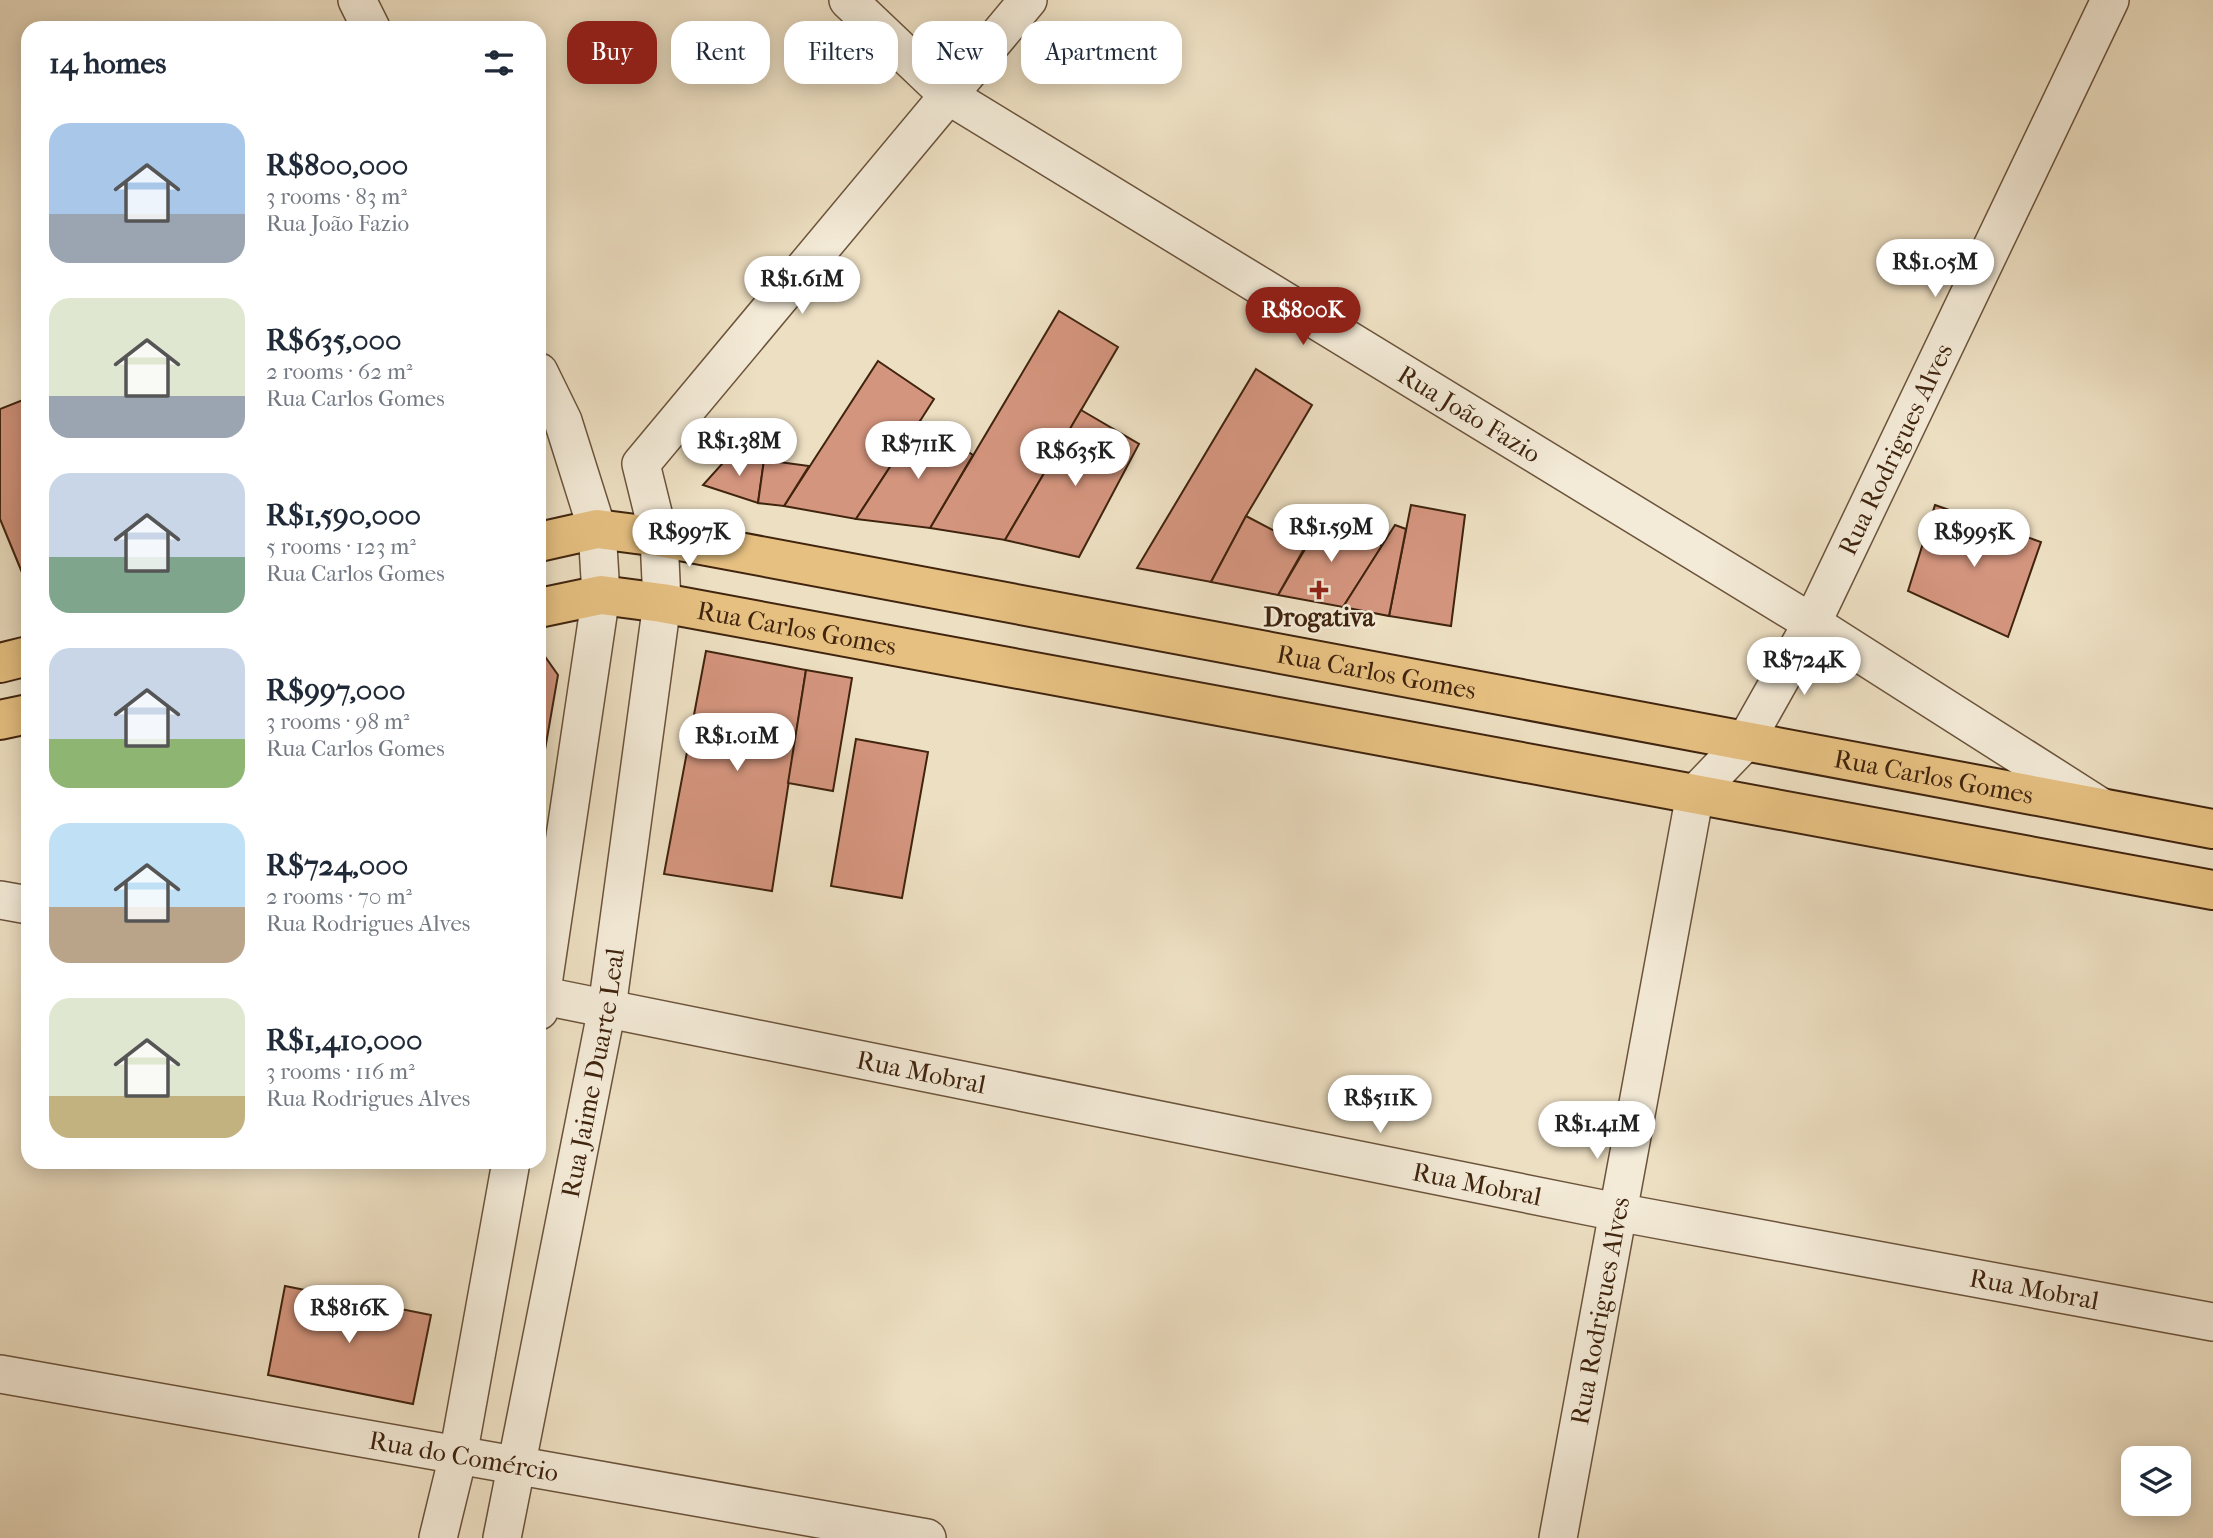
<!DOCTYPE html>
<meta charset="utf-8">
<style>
:root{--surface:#fff;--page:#f6f6f7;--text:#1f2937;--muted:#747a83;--accent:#8f2418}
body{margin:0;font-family:"IM FELL French Canon",serif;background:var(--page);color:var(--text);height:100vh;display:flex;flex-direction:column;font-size:26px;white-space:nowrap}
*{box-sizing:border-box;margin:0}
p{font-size:23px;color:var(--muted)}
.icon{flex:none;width:38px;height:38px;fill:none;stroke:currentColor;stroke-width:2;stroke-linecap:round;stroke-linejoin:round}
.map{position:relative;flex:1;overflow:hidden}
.panel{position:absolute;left:21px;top:21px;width:525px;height:1148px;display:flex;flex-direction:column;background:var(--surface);border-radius:21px;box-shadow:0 4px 18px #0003}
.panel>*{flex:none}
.guide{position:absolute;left:567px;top:21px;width:665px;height:63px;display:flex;gap:14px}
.buttons{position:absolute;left:2121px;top:1446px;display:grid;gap:14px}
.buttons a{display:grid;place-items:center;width:70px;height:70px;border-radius:14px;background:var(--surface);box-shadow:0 4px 18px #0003;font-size:35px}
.price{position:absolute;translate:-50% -60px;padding:0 16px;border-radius:24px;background:#fff;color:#222;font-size:23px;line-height:46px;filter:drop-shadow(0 2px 4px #0008)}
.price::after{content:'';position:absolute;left:50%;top:42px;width:21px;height:16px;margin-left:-10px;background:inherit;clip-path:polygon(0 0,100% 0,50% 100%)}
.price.current{background:var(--accent);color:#fff}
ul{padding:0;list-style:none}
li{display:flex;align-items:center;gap:21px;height:175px;padding:0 28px}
li span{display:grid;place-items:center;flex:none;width:196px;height:140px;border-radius:21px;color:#555}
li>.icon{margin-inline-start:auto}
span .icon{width:84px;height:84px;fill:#fffc;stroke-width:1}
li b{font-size:30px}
h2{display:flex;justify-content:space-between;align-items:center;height:84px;padding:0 28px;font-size:30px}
.chip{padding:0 24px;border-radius:21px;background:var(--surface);box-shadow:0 4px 18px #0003;font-size:24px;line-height:63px}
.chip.current{background:var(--accent);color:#fff}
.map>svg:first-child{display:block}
</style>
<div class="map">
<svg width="2213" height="1538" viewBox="0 0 2213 1538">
<rect width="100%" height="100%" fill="#eddfc2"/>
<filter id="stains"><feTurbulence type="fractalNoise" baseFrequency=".00286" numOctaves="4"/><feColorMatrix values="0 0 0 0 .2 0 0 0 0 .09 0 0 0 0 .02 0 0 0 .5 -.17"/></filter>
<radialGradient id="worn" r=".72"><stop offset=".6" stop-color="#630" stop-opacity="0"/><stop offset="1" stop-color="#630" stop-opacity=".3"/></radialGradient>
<g fill="#d4957e" stroke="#40240e" stroke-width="2">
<path d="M 1059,311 L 1118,347 L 1005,540 L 930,528 Z"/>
<path d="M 878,361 L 934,399 L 920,421 L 856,519 L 784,506 Z"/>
<path d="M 1256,369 L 1312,405 L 1246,516 L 1211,582 L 1137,568 Z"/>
<path d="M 28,398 L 28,587 L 0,519 L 0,409 Z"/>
<path d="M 1081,410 L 1139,444 L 1079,557 L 1005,540 Z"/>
<path d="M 920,421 L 973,455 L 930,528 L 856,519 Z"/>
<path d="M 730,455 L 764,460 L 758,503 L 703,485 Z"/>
<path d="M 764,460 L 809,466 L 784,506 L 758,503 Z"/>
<path d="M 1411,505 L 1465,515 L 1451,626 L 1389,616 Z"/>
<path d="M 1935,505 L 2041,542 L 2008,637 L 1908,591 Z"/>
<path d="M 1327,512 L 1382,546 L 1343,607 L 1278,595 Z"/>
<path d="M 1246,516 L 1305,547 L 1278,595 L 1211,582 Z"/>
<path d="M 1395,525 L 1406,529 L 1389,616 L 1343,607 Z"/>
<path d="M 539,648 L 558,675 L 542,767 L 539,767 Z"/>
<path d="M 706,651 L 806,670 L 772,891 L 664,874 Z"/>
<path d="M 806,670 L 852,678 L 833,791 L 788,783 Z"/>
<path d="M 856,739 L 928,752 L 902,898 L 831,886 Z"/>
<path d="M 285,1286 L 431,1315 L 413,1404 L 268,1375 Z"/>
</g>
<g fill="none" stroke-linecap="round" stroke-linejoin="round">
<defs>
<g id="minor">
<path d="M 357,0 L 371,28"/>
<path id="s1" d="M 848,0 L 949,96 L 1812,623 L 2101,807"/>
<path d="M 539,372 L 563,421 L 597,529 L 601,595 L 539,1011"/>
<path d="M 0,900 L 28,905"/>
<path id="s2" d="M 539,995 L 1617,1212 L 2213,1322"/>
<path id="s3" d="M 0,1374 L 927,1538"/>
<path d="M 438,1538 L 458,1456 L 511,1162"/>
<path id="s4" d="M 502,1538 L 607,1008 L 662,603 L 659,537 L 641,464 L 1028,0"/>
<path id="s5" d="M 1558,1538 L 1695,794 L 1745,742 L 1812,623 L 2110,0"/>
</g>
<g id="major">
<path id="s6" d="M 539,542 L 597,529 L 659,537 L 2213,829"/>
<path id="s7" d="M 539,608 L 601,595 L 662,603 L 2213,890"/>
<path d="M 0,663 L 28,656"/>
<path d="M 0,720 L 28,714"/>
</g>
</defs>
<use href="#minor" stroke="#6b533b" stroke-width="40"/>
<use href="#major" stroke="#40240e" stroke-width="42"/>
<use href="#minor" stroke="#f3ead7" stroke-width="37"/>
<use href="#major" stroke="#e6c081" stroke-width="38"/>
</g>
<path fill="#8f2418" stroke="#f3ead7" stroke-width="2.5" d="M1315.5 579.5h7v7h7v7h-7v7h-7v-7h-7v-7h7z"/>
<g text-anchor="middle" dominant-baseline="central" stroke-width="5" stroke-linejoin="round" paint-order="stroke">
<g font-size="26" fill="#40240e" stroke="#f3ead7">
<text stroke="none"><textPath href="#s1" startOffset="749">Rua João Fazio</textPath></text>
<text stroke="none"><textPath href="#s5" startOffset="1158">Rua Rodrigues Alves</textPath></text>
<text stroke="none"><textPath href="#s7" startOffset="262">Rua Carlos Gomes</textPath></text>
<text stroke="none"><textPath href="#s6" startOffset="852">Rua Carlos Gomes</textPath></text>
<text stroke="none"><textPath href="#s6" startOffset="1419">Rua Carlos Gomes</textPath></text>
<text stroke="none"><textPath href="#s4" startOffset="474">Rua Jaime Duarte Leal</textPath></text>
<text stroke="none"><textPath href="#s2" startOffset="390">Rua Mobral</textPath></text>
<text stroke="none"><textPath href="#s2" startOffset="957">Rua Mobral</textPath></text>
<text stroke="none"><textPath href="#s2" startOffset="1524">Rua Mobral</textPath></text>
<text stroke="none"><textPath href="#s5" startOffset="231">Rua Rodrigues Alves</textPath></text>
<text stroke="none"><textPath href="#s3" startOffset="471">Rua do Comércio</textPath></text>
</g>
<g font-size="26" font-weight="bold" fill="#40240e" stroke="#f3ead7">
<text x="1319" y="617">Drogativa</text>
</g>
</g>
<rect width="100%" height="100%" filter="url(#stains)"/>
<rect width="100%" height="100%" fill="url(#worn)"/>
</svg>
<div class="buttons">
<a><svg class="icon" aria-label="layers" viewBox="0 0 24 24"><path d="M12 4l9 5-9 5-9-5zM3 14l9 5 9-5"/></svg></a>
</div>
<b class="price" style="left:1935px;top:299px">R$1.05M</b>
<b class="price" style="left:802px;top:316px">R$1.61M</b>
<b class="price current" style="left:1303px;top:347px">R$800K</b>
<b class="price" style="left:739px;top:478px">R$1.38M</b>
<b class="price" style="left:918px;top:481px">R$711K</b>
<b class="price" style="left:1075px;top:488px">R$635K</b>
<b class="price" style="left:1331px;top:564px">R$1.59M</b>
<b class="price" style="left:689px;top:569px">R$997K</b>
<b class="price" style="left:1974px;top:569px">R$995K</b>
<b class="price" style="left:1804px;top:697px">R$724K</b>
<b class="price" style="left:737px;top:773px">R$1.01M</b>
<b class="price" style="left:1380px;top:1135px">R$511K</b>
<b class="price" style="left:1597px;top:1161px">R$1.41M</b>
<b class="price" style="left:349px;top:1345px">R$816K</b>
<div class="guide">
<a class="chip current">Buy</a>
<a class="chip">Rent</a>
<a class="chip">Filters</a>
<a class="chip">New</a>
<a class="chip">Apartment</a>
</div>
<section class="panel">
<h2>14 homes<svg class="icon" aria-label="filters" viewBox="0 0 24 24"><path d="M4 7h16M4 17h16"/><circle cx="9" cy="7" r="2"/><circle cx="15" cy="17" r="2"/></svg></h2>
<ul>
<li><span style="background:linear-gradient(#a9c7e8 65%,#9aa5b1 0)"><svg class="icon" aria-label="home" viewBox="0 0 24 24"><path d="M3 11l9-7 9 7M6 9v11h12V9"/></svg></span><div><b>R$800,000</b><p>3 rooms · 83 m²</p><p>Rua João Fazio</p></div></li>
<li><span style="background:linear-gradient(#dfe7d0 70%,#9aa5b1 0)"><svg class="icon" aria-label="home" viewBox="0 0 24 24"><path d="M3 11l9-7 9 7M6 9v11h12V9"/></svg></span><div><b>R$635,000</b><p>2 rooms · 62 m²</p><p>Rua Carlos Gomes</p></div></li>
<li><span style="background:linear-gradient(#c9d6e8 60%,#7fa58c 0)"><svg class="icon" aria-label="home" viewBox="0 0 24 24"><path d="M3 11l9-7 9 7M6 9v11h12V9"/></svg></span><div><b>R$1,590,000</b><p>5 rooms · 123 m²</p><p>Rua Carlos Gomes</p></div></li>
<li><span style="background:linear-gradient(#c9d6e8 65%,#8fb573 0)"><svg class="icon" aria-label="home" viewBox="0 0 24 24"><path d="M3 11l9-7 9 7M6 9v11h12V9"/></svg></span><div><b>R$997,000</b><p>3 rooms · 98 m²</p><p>Rua Carlos Gomes</p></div></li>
<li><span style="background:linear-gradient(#bfe0f5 60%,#b9a48a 0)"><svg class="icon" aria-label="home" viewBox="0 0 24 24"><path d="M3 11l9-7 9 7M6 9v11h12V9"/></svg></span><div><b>R$724,000</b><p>2 rooms · 70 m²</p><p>Rua Rodrigues Alves</p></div></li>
<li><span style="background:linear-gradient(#dfe7d0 70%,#c2b280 0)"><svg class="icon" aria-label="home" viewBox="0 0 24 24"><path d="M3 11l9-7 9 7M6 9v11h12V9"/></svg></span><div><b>R$1,410,000</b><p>3 rooms · 116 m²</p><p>Rua Rodrigues Alves</p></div></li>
</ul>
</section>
</div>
